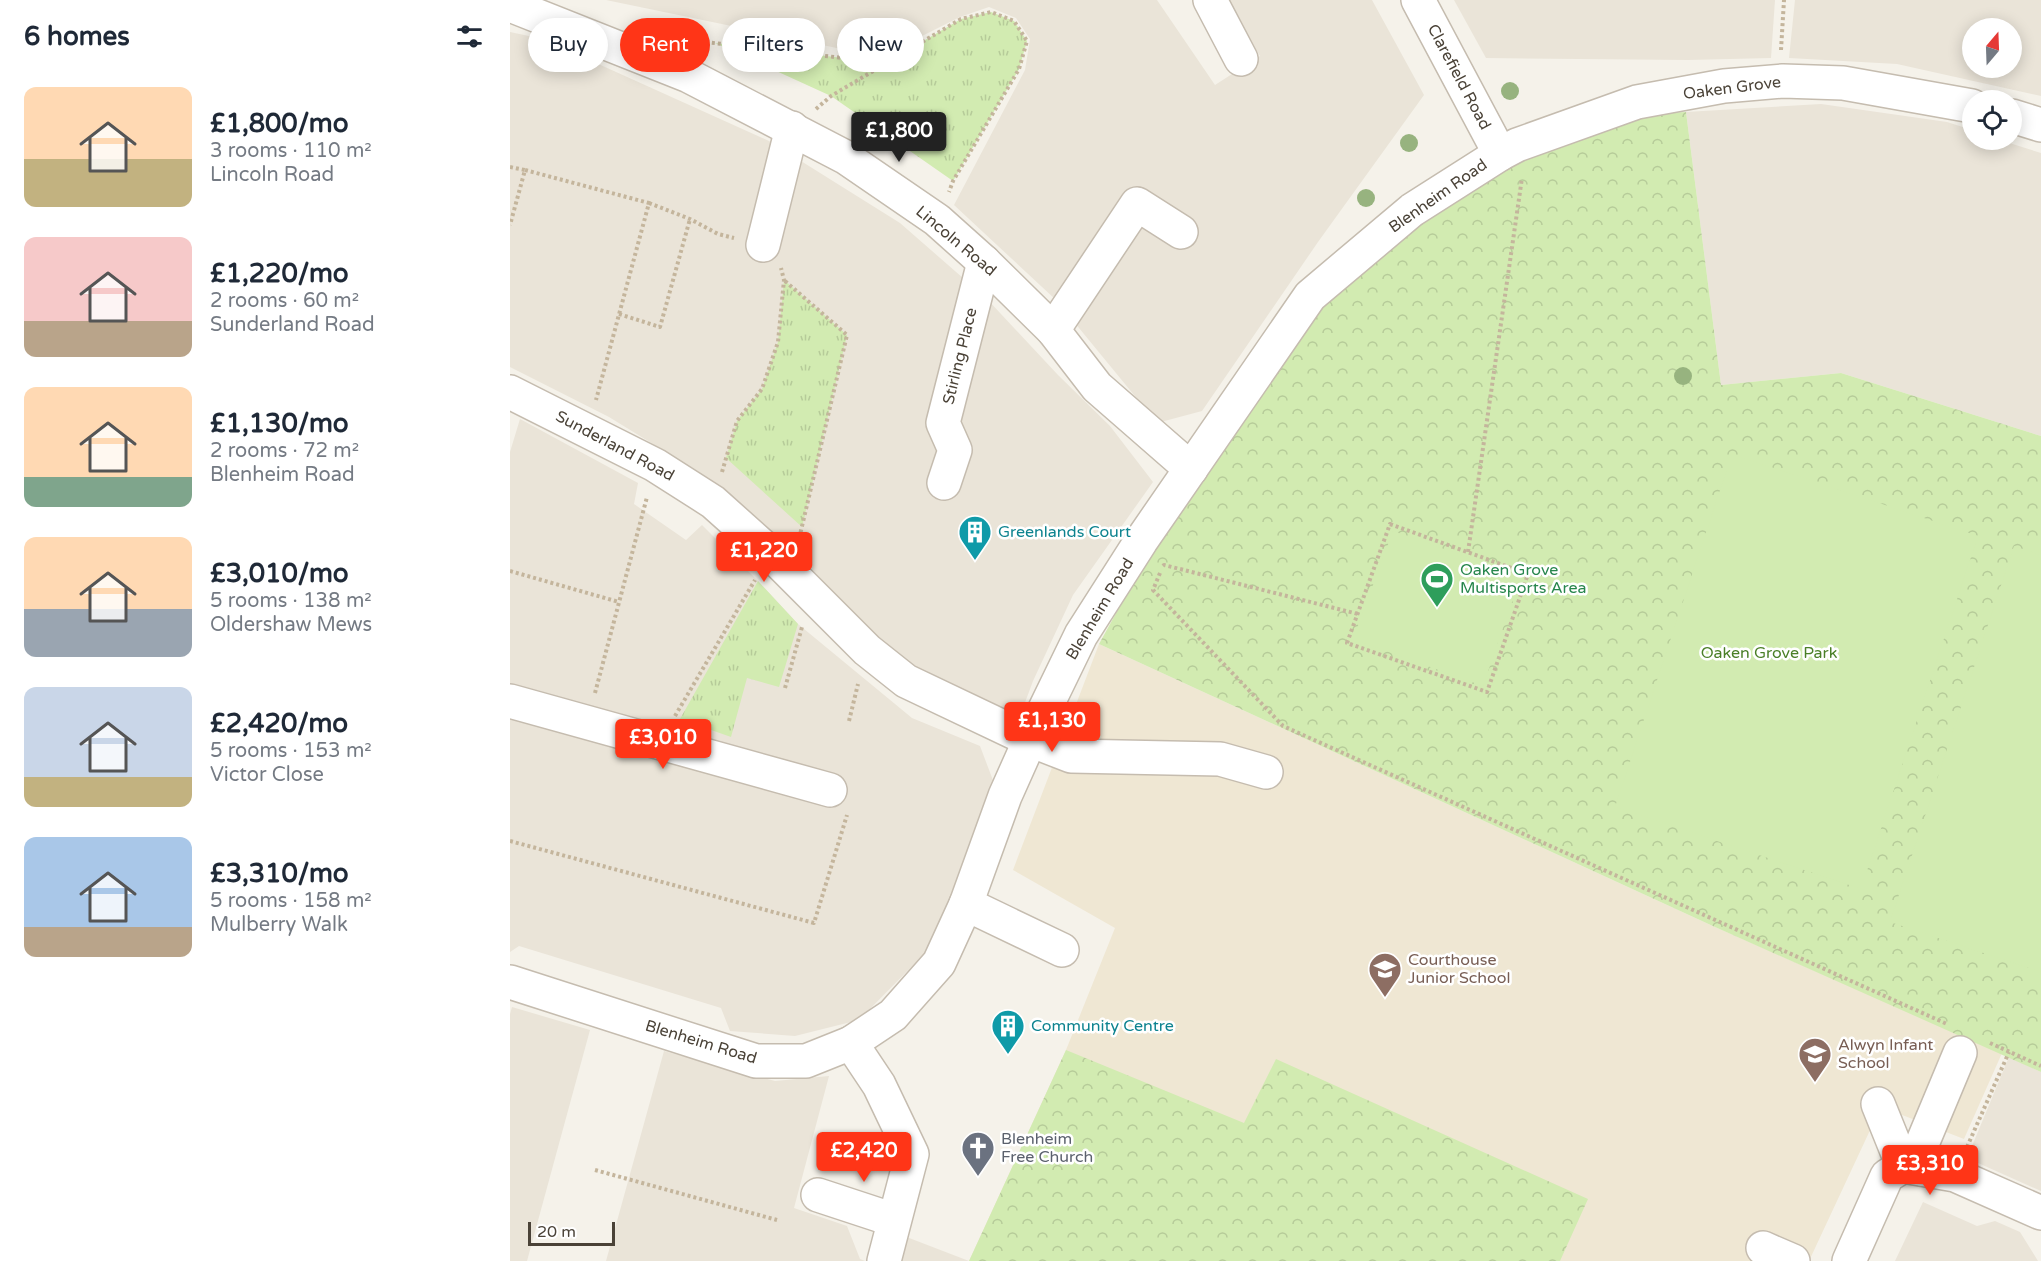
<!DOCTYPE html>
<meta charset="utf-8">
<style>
:root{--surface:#fff;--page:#f2f2f3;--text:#1f2937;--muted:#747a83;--accent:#ff3517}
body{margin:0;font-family:"Varela Round",sans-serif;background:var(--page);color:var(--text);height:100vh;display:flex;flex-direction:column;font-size:22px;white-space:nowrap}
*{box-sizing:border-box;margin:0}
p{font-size:20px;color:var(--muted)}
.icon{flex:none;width:33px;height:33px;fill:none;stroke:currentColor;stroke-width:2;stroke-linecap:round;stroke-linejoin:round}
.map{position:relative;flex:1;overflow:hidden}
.side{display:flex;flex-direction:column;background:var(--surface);width:510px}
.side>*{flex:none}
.hud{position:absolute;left:18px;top:18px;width:570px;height:54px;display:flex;gap:12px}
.needle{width:39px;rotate:19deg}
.buttons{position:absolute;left:1452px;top:18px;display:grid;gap:12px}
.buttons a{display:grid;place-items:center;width:60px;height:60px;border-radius:50%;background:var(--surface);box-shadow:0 3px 15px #0003;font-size:30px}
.scale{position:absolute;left:18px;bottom:15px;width:87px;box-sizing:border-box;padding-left:6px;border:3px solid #4a4237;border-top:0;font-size:16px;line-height:21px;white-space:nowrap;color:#4a4237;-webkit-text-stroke:4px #fff;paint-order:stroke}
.price{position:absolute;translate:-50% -51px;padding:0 14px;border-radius:6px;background:var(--accent);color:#fff;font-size:20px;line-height:39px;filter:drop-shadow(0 2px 3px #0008)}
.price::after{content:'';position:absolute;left:50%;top:36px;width:18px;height:14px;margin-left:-9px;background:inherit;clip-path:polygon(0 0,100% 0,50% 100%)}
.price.selected{background:#222;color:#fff}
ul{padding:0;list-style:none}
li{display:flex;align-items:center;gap:18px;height:150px;padding:0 24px}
li span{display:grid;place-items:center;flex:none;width:168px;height:120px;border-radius:12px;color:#555}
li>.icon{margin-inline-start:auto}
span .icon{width:72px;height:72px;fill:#fffc;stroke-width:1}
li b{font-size:26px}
h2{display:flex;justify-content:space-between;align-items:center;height:72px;padding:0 24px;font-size:26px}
.pill{padding:0 21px;border-radius:27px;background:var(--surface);box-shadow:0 3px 15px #0003;font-size:21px;line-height:54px}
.pill.selected{background:var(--accent);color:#fff}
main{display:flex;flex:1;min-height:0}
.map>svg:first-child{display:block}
</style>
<main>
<section class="side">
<h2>6 homes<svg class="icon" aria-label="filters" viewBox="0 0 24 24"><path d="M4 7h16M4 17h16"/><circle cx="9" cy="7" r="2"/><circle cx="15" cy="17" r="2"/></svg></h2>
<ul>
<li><span style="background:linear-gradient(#ffd9b3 60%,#c2b280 0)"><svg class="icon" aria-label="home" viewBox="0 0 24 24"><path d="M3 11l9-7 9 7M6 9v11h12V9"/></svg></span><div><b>£1,800/mo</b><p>3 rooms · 110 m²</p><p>Lincoln Road</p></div></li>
<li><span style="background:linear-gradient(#f6c9c9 70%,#b9a48a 0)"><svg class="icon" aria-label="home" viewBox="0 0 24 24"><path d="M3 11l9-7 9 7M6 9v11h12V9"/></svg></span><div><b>£1,220/mo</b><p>2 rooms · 60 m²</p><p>Sunderland Road</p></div></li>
<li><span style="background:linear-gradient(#ffd9b3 75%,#7fa58c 0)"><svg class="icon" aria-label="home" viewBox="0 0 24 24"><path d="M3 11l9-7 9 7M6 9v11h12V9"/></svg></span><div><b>£1,130/mo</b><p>2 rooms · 72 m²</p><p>Blenheim Road</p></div></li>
<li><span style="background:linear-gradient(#ffd9b3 60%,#9aa5b1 0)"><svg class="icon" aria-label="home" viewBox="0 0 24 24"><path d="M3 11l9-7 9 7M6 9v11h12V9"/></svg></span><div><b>£3,010/mo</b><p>5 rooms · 138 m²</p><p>Oldershaw Mews</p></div></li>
<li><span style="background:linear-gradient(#c9d6e8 75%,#c2b280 0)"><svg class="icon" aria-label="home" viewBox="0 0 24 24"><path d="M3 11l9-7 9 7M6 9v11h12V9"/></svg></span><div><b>£2,420/mo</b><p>5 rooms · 153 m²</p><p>Victor Close</p></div></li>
<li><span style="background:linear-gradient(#a9c7e8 75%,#b9a48a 0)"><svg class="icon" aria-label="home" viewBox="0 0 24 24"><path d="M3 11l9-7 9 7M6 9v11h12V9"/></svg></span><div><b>£3,310/mo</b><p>5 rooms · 158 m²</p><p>Mulberry Walk</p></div></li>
</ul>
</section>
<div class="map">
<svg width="1531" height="1261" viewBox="0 0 1531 1261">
<defs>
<pattern id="grass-tufts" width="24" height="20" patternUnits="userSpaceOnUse" patternTransform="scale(1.5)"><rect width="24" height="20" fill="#d2ebb1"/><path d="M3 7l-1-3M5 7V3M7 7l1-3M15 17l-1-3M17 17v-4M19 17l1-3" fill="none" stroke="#b6cb99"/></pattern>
<pattern id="park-crowns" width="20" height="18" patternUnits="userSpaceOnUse" patternTransform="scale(1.5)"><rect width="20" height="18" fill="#d2ebb1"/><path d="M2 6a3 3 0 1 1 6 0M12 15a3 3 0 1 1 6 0" fill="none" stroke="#b6cb99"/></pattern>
</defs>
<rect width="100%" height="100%" fill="#f5f2ea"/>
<g fill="#eae4d8" fill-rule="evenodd">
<path d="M 96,0 L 647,0 L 705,85 L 750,56 L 716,0 L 862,0 L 914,95 L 808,242 L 692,411 L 647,423 L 546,300 L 444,205 L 515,70 L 520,39 L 506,18 L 479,7 L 450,17 L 370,57 Z"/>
<path d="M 944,0 L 1265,0 L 1261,58 L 1178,60 L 976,58 Z"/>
<path d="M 1285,0 L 1531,0 L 1531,96 L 1387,64 L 1279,58 ZM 1462,28 L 1502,28 L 1502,68 L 1462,68 Z"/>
<path d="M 0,32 L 33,39 L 259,141 L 390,223 L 477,299 L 548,375 L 600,426 L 643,482 L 563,595 L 523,681 L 510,716 L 401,675 L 347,626 L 293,558 L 195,476 L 99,417 L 0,367 Z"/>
<path d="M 1311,104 L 1437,122 L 1462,130 L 1462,140 L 1490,140 L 1531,153 L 1531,436 L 1331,373 L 1211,385 L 1176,112 Z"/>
<path d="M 10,419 L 128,483 L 124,504 L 176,540 L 192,525 L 248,581 L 288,624 L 402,718 L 470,746 L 484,783 L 427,941 L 349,1020 L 285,1036 L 220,1031 L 211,1008 L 9,946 L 0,952 L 0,452 Z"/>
<path d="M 2,1007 L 80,1030 L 17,1261 L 0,1261 L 0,1014 Z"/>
<path d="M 154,1051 L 265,1081 L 319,1076 L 284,1208 L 337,1226 L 350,1259 L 355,1261 L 96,1261 Z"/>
<path d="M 1499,1057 L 1531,1072 L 1531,1191 L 1457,1158 Z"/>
<path d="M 1413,1202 L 1467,1226 L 1485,1221 L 1510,1232 L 1528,1261 L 1385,1261 Z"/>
<path d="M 394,1236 L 459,1261 L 387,1261 Z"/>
</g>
<path fill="#efe7d3" d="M 589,644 L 1205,927 L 1492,1053 L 1454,1139 L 1387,1113 L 1362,1126 L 1299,1261 L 459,1261 L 556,1050 L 605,928 L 503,870 Z"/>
<g fill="url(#grass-tufts)">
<path d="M 481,12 L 504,21 L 517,41 L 509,69 L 443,181 L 321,96 L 205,43 L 376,63 L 451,19 Z"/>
<path d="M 274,280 L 337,335 L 292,527 L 216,458 L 227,421 L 252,389 L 268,342 Z"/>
<path d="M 248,581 L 288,624 L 269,687 L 237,678 L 221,737 L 170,719 Z"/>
</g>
<g fill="url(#park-crowns)">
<path d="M 1176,112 L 1211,385 L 1331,373 L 1531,436 L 1531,1072 L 1205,927 L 589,644 L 669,499 L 806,300 L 995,165 L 1133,114 Z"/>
<path d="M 556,1050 L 734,1123 L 766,1059 L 1078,1199 L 1050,1261 L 459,1261 Z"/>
</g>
<g fill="#d2ebb1">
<path d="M 1222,454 L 1468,536 L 1351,889 L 1105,807 Z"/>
<path d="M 883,531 L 1011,576 L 973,686 L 843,639 Z"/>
<path d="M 1504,546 L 1531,555 L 1531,972 L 1380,922 Z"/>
</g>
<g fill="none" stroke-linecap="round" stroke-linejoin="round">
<defs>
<g id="minor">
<path d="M 700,0 L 731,59"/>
<path d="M 908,0 L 990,154"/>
<path d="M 0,5 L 179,76 L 335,157 L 427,220 L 474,262 L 543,330 L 587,387 L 681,469"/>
<path d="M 1502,116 L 1531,125"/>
<path d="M 253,245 L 282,128"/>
<path d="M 543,330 L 627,204 L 671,232"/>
<path d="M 0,392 L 145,465 L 203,502 L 260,553 L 357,650 L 396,681 L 520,740 L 561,756 L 710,759 L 756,772"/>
<path d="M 434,483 L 445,450 L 433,423 L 474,262"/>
<path d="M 0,701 L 320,790"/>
<path d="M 456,904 L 552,950"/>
<path d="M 0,982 L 246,1061 L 296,1061 L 341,1043 L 383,1015 L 429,963 L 456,904 L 495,796 L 520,740 L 571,635 L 631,541 L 800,296 L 902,210 L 990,154 L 1007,145 L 1127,102 L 1214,86 L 1273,81 L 1333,83 L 1462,106"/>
<path d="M 341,1043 L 369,1085 L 402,1154 L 374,1261"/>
<path d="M 1368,1104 L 1393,1166"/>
<path d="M 1412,1169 L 1412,1144 L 1450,1053"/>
<path d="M 308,1195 L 384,1220"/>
<path d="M 1253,1248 L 1283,1261"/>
<path d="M 1339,1261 L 1377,1176 L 1393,1166 L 1445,1175 L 1531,1213"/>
</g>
</defs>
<use href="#minor" stroke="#c5bcaf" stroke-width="36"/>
<g stroke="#c4b59c" stroke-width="4" stroke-dasharray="3 3" stroke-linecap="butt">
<path d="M 178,40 L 376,63"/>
<path d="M 1271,50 L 1274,0"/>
<path d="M 306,109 L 321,96 L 451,19 L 481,12 L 504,21 L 517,41 L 509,69 L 443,181 L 439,192"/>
<path d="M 0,167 L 15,170 L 0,225"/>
<path d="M 15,170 L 139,203 L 86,400"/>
<path d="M 139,203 L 180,219 L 208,234 L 224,238"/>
<path d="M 275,281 L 337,335 L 289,539"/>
<path d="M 109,314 L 150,327 L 180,219"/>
<path d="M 212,472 L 227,421 L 252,389 L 268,342 L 274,280 L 271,268"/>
<path d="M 880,524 L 1018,574 L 977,692 L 837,643 Z"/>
<path d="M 958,552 L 1012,178"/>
<path d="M 653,566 L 654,565 L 848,614"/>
<path d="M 0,571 L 109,602"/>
<path d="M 650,573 L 643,590 L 773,726 L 1437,1024"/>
<path d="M 275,688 L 292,627"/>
<path d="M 85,693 L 137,497"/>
<path d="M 165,716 L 245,580"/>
<path d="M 339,721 L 348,684"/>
<path d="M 0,841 L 304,923 L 337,815"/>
<path d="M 1480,1043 L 1531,1066"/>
<path d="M 1457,1147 L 1499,1052"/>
<path d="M 85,1170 L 267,1220"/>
</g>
<use href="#minor" stroke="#fff" stroke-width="33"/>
</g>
<g fill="#97b37f">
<circle cx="1000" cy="91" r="9"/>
<circle cx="899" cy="143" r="9"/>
<circle cx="856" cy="198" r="9"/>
<circle cx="1173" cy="376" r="9"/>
</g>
<defs>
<symbol id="building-pin" viewBox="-11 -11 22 30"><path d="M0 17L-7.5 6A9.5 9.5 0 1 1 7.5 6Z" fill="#0f9aa8" stroke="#fff"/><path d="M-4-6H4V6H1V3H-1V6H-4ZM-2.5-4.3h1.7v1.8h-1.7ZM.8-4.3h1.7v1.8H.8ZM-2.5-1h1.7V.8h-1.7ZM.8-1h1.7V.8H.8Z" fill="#fff"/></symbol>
<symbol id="stadium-pin" viewBox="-11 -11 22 30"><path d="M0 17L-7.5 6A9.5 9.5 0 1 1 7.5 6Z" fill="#2e9e5b" stroke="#fff"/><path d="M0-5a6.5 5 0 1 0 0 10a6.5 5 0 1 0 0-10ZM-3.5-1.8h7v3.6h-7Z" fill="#fff"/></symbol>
<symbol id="school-pin" viewBox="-11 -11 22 30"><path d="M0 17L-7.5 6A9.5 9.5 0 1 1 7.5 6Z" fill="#8d6e63" stroke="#fff"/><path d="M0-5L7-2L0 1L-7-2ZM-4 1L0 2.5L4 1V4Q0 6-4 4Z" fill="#fff"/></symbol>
<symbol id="church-pin" viewBox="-11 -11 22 30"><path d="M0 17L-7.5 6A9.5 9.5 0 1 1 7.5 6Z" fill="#6b7280" stroke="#fff"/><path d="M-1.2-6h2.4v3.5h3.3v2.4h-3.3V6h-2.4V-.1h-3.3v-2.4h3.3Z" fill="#fff"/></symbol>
</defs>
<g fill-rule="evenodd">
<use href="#building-pin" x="446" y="513" width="38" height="52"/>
<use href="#stadium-pin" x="908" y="560" width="38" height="52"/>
<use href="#school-pin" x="856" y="950" width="38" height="52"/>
<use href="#building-pin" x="479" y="1007" width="38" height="52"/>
<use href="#school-pin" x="1286" y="1035" width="38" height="52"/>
<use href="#church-pin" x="449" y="1129" width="38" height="52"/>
</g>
<g text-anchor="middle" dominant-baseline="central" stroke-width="5" stroke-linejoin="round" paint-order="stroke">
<g font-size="16" fill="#4a4237" stroke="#fff">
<text transform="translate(949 77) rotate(62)">Clarefield Road</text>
<text transform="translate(1222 88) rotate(-7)">Oaken Grove</text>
<text transform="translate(928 196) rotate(-35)">Blenheim Road</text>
<text transform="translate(446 241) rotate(40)">Lincoln Road</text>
<text transform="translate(450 356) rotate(-76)">Stirling Place</text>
<text transform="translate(105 446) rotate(28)">Sunderland Road</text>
<text transform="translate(590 609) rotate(-59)">Blenheim Road</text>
<text transform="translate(191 1042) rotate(17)">Blenheim Road</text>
</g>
<g font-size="16" fill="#0d838f" stroke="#fff" text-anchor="start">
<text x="488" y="532">Greenlands Court</text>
<text x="521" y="1026">Community Centre</text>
</g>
<g font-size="16" fill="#27864d" stroke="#fff" text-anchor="start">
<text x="950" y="570">Oaken Grove<tspan x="950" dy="18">Multisports Area</tspan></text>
</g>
<g font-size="16" fill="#4a7f27" stroke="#fff">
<text x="1259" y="653">Oaken Grove Park</text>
</g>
<g font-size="16" fill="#785e54" stroke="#fff" text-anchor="start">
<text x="898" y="960">Courthouse<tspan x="898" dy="18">Junior School</tspan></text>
<text x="1328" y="1045">Alwyn Infant<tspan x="1328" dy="18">School</tspan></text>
</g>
<g font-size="16" fill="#5b616d" stroke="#fff" text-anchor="start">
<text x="491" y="1139">Blenheim<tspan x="491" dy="18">Free Church</tspan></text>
</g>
</g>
</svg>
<div class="buttons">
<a><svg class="needle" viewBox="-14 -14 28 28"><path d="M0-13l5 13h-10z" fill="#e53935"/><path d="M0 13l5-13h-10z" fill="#747a83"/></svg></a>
<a><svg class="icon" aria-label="locate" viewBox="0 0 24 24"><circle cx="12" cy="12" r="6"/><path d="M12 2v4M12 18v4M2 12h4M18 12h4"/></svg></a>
</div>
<div class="scale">20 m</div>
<b class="price selected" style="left:389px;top:163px">£1,800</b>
<b class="price" style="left:254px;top:583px">£1,220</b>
<b class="price" style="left:542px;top:753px">£1,130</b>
<b class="price" style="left:153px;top:770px">£3,010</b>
<b class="price" style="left:354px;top:1183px">£2,420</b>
<b class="price" style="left:1420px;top:1196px">£3,310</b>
<div class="hud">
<a class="pill">Buy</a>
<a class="pill selected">Rent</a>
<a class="pill">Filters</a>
<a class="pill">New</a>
</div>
</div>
</main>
